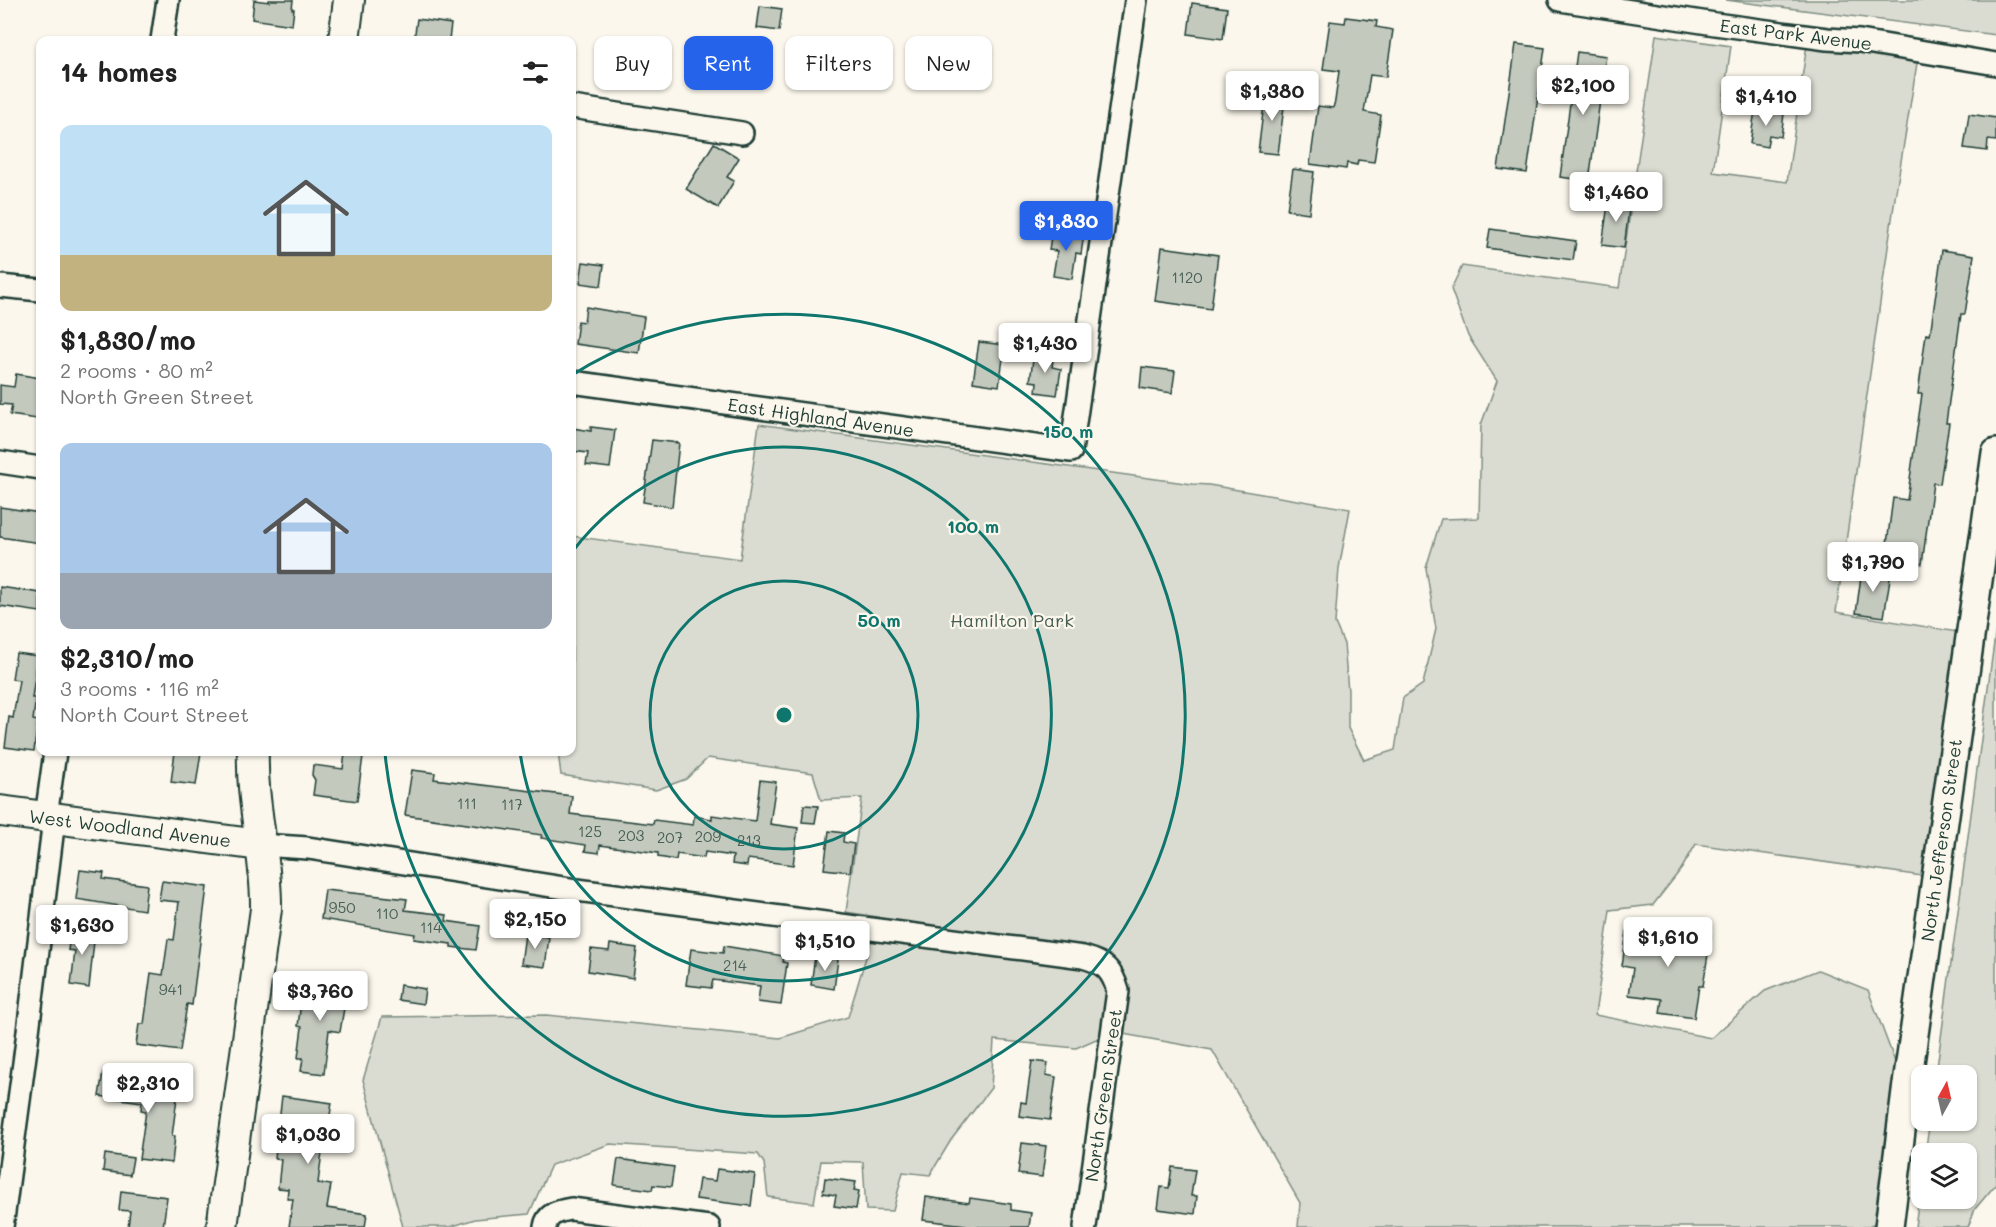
<!DOCTYPE html>
<meta charset="utf-8">
<style>
:root{--surface:#fff;--page:#f6f6f6;--text:#222;--muted:#767676;--accent:#2563eb}
body{margin:0;font-family:Mali,sans-serif;background:var(--page);color:var(--text);height:100vh;display:flex;flex-direction:column;font-size:22px;white-space:nowrap}
*{box-sizing:border-box;margin:0}
p{font-size:20px;color:var(--muted)}
.icon{flex:none;width:33px;height:33px;fill:none;stroke:currentColor;stroke-width:2;stroke-linecap:round;stroke-linejoin:round}
.map{position:relative;flex:1;overflow:hidden}
.details{position:absolute;left:36px;top:36px;width:540px;height:720px;display:flex;flex-direction:column;background:var(--surface);border-radius:12px;box-shadow:0 2px 4px #0004}
.details>*{flex:none}
.hud{position:absolute;left:594px;top:36px;width:570px;height:54px;display:flex;gap:12px}
.needle{width:39px;rotate:8deg}
.tools{position:absolute;left:1911px;top:1065px;display:grid;gap:12px}
.tools a{display:grid;place-items:center;width:66px;height:66px;border-radius:12px;background:var(--surface);box-shadow:0 2px 4px #0004;font-size:30px}
.price{position:absolute;translate:-50% -51px;padding:0 14px;border-radius:6px;background:#fff;color:#222;font-size:20px;line-height:39px;filter:drop-shadow(0 2px 3px #0008)}
.price::after{content:'';position:absolute;left:50%;top:36px;width:18px;height:14px;margin-left:-9px;background:inherit;clip-path:polygon(0 0,100% 0,50% 100%)}
.price.current{background:var(--accent);color:#fff}
ul{padding:0;list-style:none}
li{display:grid;align-content:center;gap:12px;height:318px;padding:0 24px}
li span{display:grid;place-items:center;height:186px;border-radius:12px;color:#555}
li>.icon{margin-inline-start:auto}
span .icon{width:108px;height:108px;fill:#fffc;stroke-width:1}
li b{font-size:26px}
h2{display:flex;justify-content:space-between;align-items:center;height:72px;padding:0 24px;font-size:26px}
.pill{padding:0 21px;border-radius:12px;background:var(--surface);box-shadow:0 2px 4px #0004;font-size:21px;line-height:54px}
.pill.current{background:var(--accent);color:#fff}
.map>svg:first-child{display:block}
</style>
<div class="map">
<svg width="1996" height="1227" viewBox="0 0 1996 1227">
<rect width="100%" height="100%" fill="#fbf7ec"/>
<filter id="ink" filterUnits="userSpaceOnUse"><feTurbulence type="fractalNoise" baseFrequency=".0167" numOctaves="2"/><feDisplacementMap in="SourceGraphic" scale="12" xChannelSelector="R" yChannelSelector="G"/><feConvolveMatrix kernelMatrix="1 2 1 2 8 2 1 2 1" color-interpolation-filters="sRGB"/></filter>
<g filter="url(#ink)">
<g fill="#dbdcd1" stroke="#7d8c82" stroke-width="1.5">
<path d="M 1726,0 L 1996,0 L 1996,35 Z"/>
<path d="M 1656,35 L 1731,46 L 1713,172 L 1787,182 L 1808,37 L 1919,51 L 1895,198 L 1836,612 L 1970,634 L 1936,878 L 1696,844 L 1682,868 L 1653,905 L 1610,910 L 1595,1015 L 1711,1038 L 1765,991 L 1818,970 L 1868,990 L 1906,1091 L 1891,1215 L 1869,1227 L 1298,1227 L 1300,1203 L 1212,1050 L 1112,1032 L 1076,1048 L 994,1040 L 991,1088 L 951,1140 L 930,1175 L 903,1172 L 893,1211 L 866,1210 L 863,1162 L 821,1161 L 814,1203 L 768,1197 L 764,1163 L 758,1154 L 610,1144 L 551,1165 L 529,1214 L 475,1219 L 450,1227 L 403,1227 L 363,1080 L 382,1017 L 546,1015 L 780,1038 L 848,1017 L 878,917 L 846,912 L 862,798 L 821,800 L 813,773 L 708,758 L 686,779 L 656,790 L 561,775 L 558,752 L 572,752 L 572,536 L 740,559 L 759,424 L 1192,484 L 1209,485 L 1350,509 L 1339,568 L 1335,623 L 1344,644 L 1348,691 L 1348,728 L 1364,760 L 1395,750 L 1403,698 L 1423,684 L 1436,629 L 1426,568 L 1441,519 L 1479,518 L 1481,425 L 1497,381 L 1468,336 L 1451,289 L 1462,266 L 1619,288 Z"/>
<path d="M 1996,628 L 1996,1184 L 1975,1209 L 1968,1227 L 1915,1227 L 1921,1181 L 1922,1198 L 1966,1198 L 1966,1154 L 1925,1153 L 1930,1121 L 1966,1120 L 1966,1076 L 1936,1075 Z"/>
</g>
<g fill="#c4c9be" stroke="#1f3d34" stroke-width="1.5">
<path d="M 254,0 L 269,2 L 269,0 L 293,0 L 292,9 L 294,9 L 292,25 L 252,19 Z"/>
<path d="M 1192,3 L 1227,8 L 1223,39 L 1188,34 Z"/>
<path d="M 760,6 L 782,9 L 779,31 L 757,28 Z"/>
<path d="M 1346,17 L 1377,21 L 1376,27 L 1393,30 L 1386,77 L 1370,75 L 1364,112 L 1381,115 L 1374,162 L 1358,160 L 1357,165 L 1347,163 L 1346,169 L 1310,164 L 1318,106 L 1333,108 L 1335,101 L 1339,71 L 1323,69 L 1330,21 L 1345,23 Z"/>
<path d="M 417,19 L 451,24 L 449,40 L 414,40 Z"/>
<path d="M 1516,44 L 1545,48 L 1527,173 L 1498,169 Z"/>
<path d="M 1577,52 L 1606,56 L 1589,181 L 1560,177 Z"/>
<path d="M 1266,89 L 1286,91 L 1278,154 L 1258,152 Z"/>
<path d="M 1755,110 L 1784,114 L 1781,137 L 1769,135 L 1767,147 L 1750,144 Z"/>
<path d="M 1969,114 L 1996,118 L 1996,141 L 1988,140 L 1987,151 L 1964,148 Z"/>
<path d="M 714,143 L 739,158 L 727,177 L 734,181 L 718,208 L 686,189 Z"/>
<path d="M 1293,169 L 1314,172 L 1309,213 L 1287,210 Z"/>
<path d="M 1609,198 L 1630,201 L 1624,248 L 1602,245 Z"/>
<path d="M 1490,229 L 1576,241 L 1573,260 L 1487,248 Z"/>
<path d="M 1052,230 L 1084,234 L 1081,254 L 1076,253 L 1072,279 L 1053,276 L 1057,251 L 1049,250 Z"/>
<path d="M 1162,247 L 1218,255 L 1211,309 L 1155,301 Z"/>
<path d="M 1942,250 L 1974,255 L 1965,314 L 1961,314 L 1946,423 L 1949,423 L 1940,484 L 1933,483 L 1922,564 L 1885,559 L 1893,498 L 1907,500 L 1922,394 L 1918,394 L 1926,334 L 1930,335 Z"/>
<path d="M 583,262 L 604,265 L 601,286 L 580,283 Z"/>
<path d="M 586,307 L 644,317 L 639,353 L 575,344 L 578,321 L 584,322 Z"/>
<path d="M 979,342 L 1005,345 L 999,386 L 973,382 Z"/>
<path d="M 1034,352 L 1054,354 L 1052,367 L 1061,369 L 1057,395 L 1036,392 L 1037,382 L 1030,381 Z"/>
<path d="M 1142,367 L 1175,371 L 1172,393 L 1140,388 Z"/>
<path d="M 16,374 L 40,378 L 37,419 L 10,415 L 12,405 L 0,404 L 0,385 L 14,387 Z"/>
<path d="M 591,427 L 615,430 L 610,468 L 586,465 L 588,453 L 572,451 L 572,428 L 591,431 Z"/>
<path d="M 652,440 L 679,443 L 672,507 L 643,502 Z"/>
<path d="M 0,507 L 40,513 L 40,543 L 0,537 Z"/>
<path d="M 1862,569 L 1891,572 L 1884,617 L 1856,613 Z"/>
<path d="M 0,587 L 40,593 L 40,612 L 0,606 Z"/>
<path d="M 16,653 L 38,656 L 32,698 L 36,698 L 33,720 L 38,721 L 34,751 L 5,747 L 9,717 L 13,718 L 19,680 L 12,679 Z"/>
<path d="M 175,752 L 201,752 L 196,785 L 171,782 Z"/>
<path d="M 345,753 L 363,756 L 357,801 L 313,795 L 315,780 L 312,775 L 313,765 L 343,769 Z"/>
<path d="M 412,770 L 435,773 L 434,779 L 572,796 L 570,814 L 653,824 L 654,820 L 693,825 L 694,816 L 712,819 L 712,815 L 755,821 L 760,780 L 776,782 L 770,824 L 798,828 L 793,865 L 748,859 L 747,866 L 732,864 L 733,856 L 705,852 L 704,858 L 677,854 L 676,860 L 658,857 L 658,853 L 600,845 L 599,853 L 585,851 L 586,845 L 541,838 L 542,835 L 405,815 Z"/>
<path d="M 804,805 L 818,806 L 815,823 L 802,822 Z"/>
<path d="M 829,831 L 844,833 L 843,842 L 854,844 L 850,872 L 824,869 Z"/>
<path d="M 80,870 L 104,873 L 103,879 L 147,885 L 144,910 L 76,899 Z"/>
<path d="M 162,881 L 207,887 L 192,1005 L 187,1004 L 180,1051 L 136,1045 L 139,1024 L 144,1024 L 151,973 L 163,975 L 168,939 L 174,940 L 179,902 L 159,900 Z"/>
<path d="M 325,890 L 407,899 L 405,910 L 447,915 L 446,921 L 480,926 L 476,950 L 451,947 L 451,944 L 414,939 L 415,934 L 321,919 Z"/>
<path d="M 1661,928 L 1711,935 L 1703,986 L 1699,986 L 1694,1018 L 1660,1013 L 1662,999 L 1629,995 L 1633,968 L 1622,966 L 1627,931 L 1660,935 Z"/>
<path d="M 71,929 L 95,932 L 89,988 L 71,985 L 75,951 L 68,950 Z"/>
<path d="M 525,934 L 549,937 L 545,967 L 521,964 Z"/>
<path d="M 610,944 L 637,948 L 633,978 L 588,971 L 591,949 L 609,951 Z"/>
<path d="M 724,946 L 784,956 L 783,962 L 787,963 L 781,1005 L 758,1002 L 760,986 L 713,980 L 711,988 L 686,985 L 691,949 L 723,953 Z"/>
<path d="M 815,956 L 838,959 L 834,989 L 811,985 Z"/>
<path d="M 313,974 L 343,978 L 339,1007 L 344,1008 L 340,1032 L 329,1030 L 324,1074 L 301,1071 L 303,1058 L 298,1058 L 302,1027 L 298,1026 L 301,1002 L 309,1003 Z"/>
<path d="M 400,985 L 425,989 L 423,1004 L 398,1000 Z"/>
<path d="M 1032,1061 L 1048,1063 L 1046,1075 L 1056,1077 L 1050,1120 L 1019,1116 L 1021,1102 L 1026,1103 Z"/>
<path d="M 103,1072 L 126,1075 L 125,1083 L 178,1090 L 172,1136 L 175,1136 L 172,1163 L 139,1159 L 146,1111 L 141,1110 L 142,1102 L 99,1096 Z"/>
<path d="M 282,1096 L 332,1103 L 329,1121 L 326,1121 L 318,1183 L 331,1185 L 327,1208 L 367,1214 L 365,1227 L 289,1227 L 293,1199 L 287,1199 L 288,1189 L 278,1188 L 281,1159 L 275,1158 Z"/>
<path d="M 1022,1143 L 1046,1146 L 1042,1177 L 1018,1174 Z"/>
<path d="M 105,1154 L 133,1158 L 130,1175 L 103,1171 Z"/>
<path d="M 618,1159 L 674,1167 L 671,1187 L 653,1185 L 652,1190 L 614,1185 Z"/>
<path d="M 1172,1167 L 1195,1170 L 1191,1196 L 1197,1196 L 1195,1214 L 1158,1209 L 1161,1187 L 1169,1188 Z"/>
<path d="M 717,1169 L 755,1174 L 751,1206 L 696,1199 L 699,1179 L 715,1181 Z"/>
<path d="M 825,1178 L 856,1182 L 854,1190 L 859,1191 L 856,1209 L 834,1206 L 836,1195 L 823,1193 Z"/>
<path d="M 121,1191 L 167,1197 L 163,1227 L 128,1227 L 130,1211 L 119,1210 Z"/>
<path d="M 926,1197 L 969,1203 L 970,1198 L 1011,1204 L 1011,1210 L 1031,1213 L 1029,1227 L 966,1227 L 966,1225 L 923,1220 Z"/>
</g>
<g fill="none" stroke-linecap="round" stroke-linejoin="round">
<defs>
<g id="minor">
<path d="M 1560,0 L 1715,24 L 1827,39 L 1860,41 L 1996,64"/>
<path d="M 162,40 L 168,0"/>
<path d="M 572,107 L 742,133"/>
<path d="M 0,286 L 40,290"/>
<path d="M 572,382 L 1071,451 L 1136,0"/>
<path d="M 0,462 L 40,468"/>
<path d="M 46,817 L 55,752"/>
<path d="M 260,845 L 308,848 L 577,890 L 1083,957 C 1105,963 1112,970 1118,991 L 1085,1227"/>
<path d="M 2,1227 L 26,1048 L 54,819"/>
<path d="M 545,1227 C 547,1213 559,1211 571,1209 L 709,1227"/>
</g>
<path id="tertiary" d="M 1889,1227 L 1906,1091 L 1996,453"/>
<g id="secondary">
<path d="M 344,40 L 349,0"/>
<path d="M 0,811 L 260,845"/>
<path d="M 222,1227 L 266,909 C 267,857 251,804 253,752"/>
</g>
</defs>
<use href="#minor" stroke="#1f3d34" stroke-width="26"/>
<use href="#tertiary" stroke="#1f3d34" stroke-width="32"/>
<use href="#secondary" stroke="#1f3d34" stroke-width="34"/>
<use href="#minor" stroke="#fbf7ec" stroke-width="21"/>
<use href="#tertiary" stroke="#fbf7ec" stroke-width="27"/>
<use href="#secondary" stroke="#fbf7ec" stroke-width="30"/>
</g>
</g>
<g fill="none" stroke="#0f766e" stroke-width="3">
<circle cx="784" cy="715" r="134"/>
<path d="M572 552A267 267 0 1 1 520 752"/>
<path d="M572 375A401 401 0 1 1 385 753"/>
</g>
<g text-anchor="middle" dominant-baseline="central" stroke-width="4.5" stroke-linejoin="round" paint-order="stroke">
<g font-size="15" fill="#486056">
<text x="1187" y="277">1120</text>
<text x="467" y="803">111</text>
<text x="512" y="804">117</text>
<text x="590" y="831">125</text>
<text x="631" y="835">203</text>
<text x="708" y="836">209</text>
<text x="670" y="837">207</text>
<text x="749" y="840">213</text>
<text x="342" y="907">950</text>
<text x="387" y="913">110</text>
<text x="431" y="927">114</text>
<text x="735" y="965">214</text>
<text x="171" y="989">941</text>
</g>
<g font-size="18" fill="#1f3d34" stroke="#fbf7ec">
<text transform="translate(1796 34) rotate(7)">East Park Avenue</text>
<text transform="translate(821 417) rotate(8)">East Highland Avenue</text>
<text transform="translate(130 828) rotate(7)">West Woodland Avenue</text>
<text transform="translate(1941 840) rotate(-82)">North Jefferson Street</text>
<text transform="translate(1103 1095) rotate(-82)">North Green Street</text>
</g>
<g font-size="18" fill="#455d53" stroke="#fbf7ec">
<text x="1012" y="620">Hamilton Park</text>
</g>
</g>
<circle cx="784" cy="715" r="9" fill="#0f766e" stroke="#fbf7ec" stroke-width="3"/>
<g font-size="18" text-anchor="middle" font-weight="bold" fill="#0f766e" stroke="#fbf7ec" stroke-width="4.5" stroke-linejoin="round" paint-order="stroke">
<text x="1068" y="438">150 m</text>
<text x="973" y="533">100 m</text>
<text x="879" y="627">50 m</text>
</g>
</svg>
<div class="tools">
<a><svg class="needle" viewBox="-14 -14 28 28"><path d="M0-13l5 13h-10z" fill="#e53935"/><path d="M0 13l5-13h-10z" fill="#767676"/></svg></a>
<a><svg class="icon" aria-label="layers" viewBox="0 0 24 24"><path d="M12 4l9 5-9 5-9-5zM3 14l9 5 9-5"/></svg></a>
</div>
<b class="price" style="left:1583px;top:116px">$2,100</b>
<b class="price" style="left:1272px;top:122px">$1,380</b>
<b class="price" style="left:1766px;top:127px">$1,410</b>
<b class="price" style="left:1616px;top:223px">$1,460</b>
<b class="price current" style="left:1066px;top:252px">$1,830</b>
<b class="price" style="left:1045px;top:374px">$1,430</b>
<b class="price" style="left:1873px;top:593px">$1,790</b>
<b class="price" style="left:535px;top:950px">$2,150</b>
<b class="price" style="left:82px;top:956px">$1,630</b>
<b class="price" style="left:1668px;top:968px">$1,610</b>
<b class="price" style="left:825px;top:972px">$1,510</b>
<b class="price" style="left:320px;top:1022px">$3,760</b>
<b class="price" style="left:148px;top:1114px">$2,310</b>
<b class="price" style="left:308px;top:1165px">$1,030</b>
<div class="hud">
<a class="pill">Buy</a>
<a class="pill current">Rent</a>
<a class="pill">Filters</a>
<a class="pill">New</a>
</div>
<section class="details">
<h2>14 homes<svg class="icon" aria-label="filters" viewBox="0 0 24 24"><path d="M4 7h16M4 17h16"/><circle cx="9" cy="7" r="2"/><circle cx="15" cy="17" r="2"/></svg></h2>
<ul>
<li><span style="background:linear-gradient(#bfe0f5 70%,#c2b280 0)"><svg class="icon" aria-label="home" viewBox="0 0 24 24"><path d="M3 11l9-7 9 7M6 9v11h12V9"/></svg></span><div><b>$1,830/mo</b><p>2 rooms · 80 m²</p><p>North Green Street</p></div></li>
<li><span style="background:linear-gradient(#a9c7e8 70%,#9aa5b1 0)"><svg class="icon" aria-label="home" viewBox="0 0 24 24"><path d="M3 11l9-7 9 7M6 9v11h12V9"/></svg></span><div><b>$2,310/mo</b><p>3 rooms · 116 m²</p><p>North Court Street</p></div></li>
</ul>
</section>
</div>
